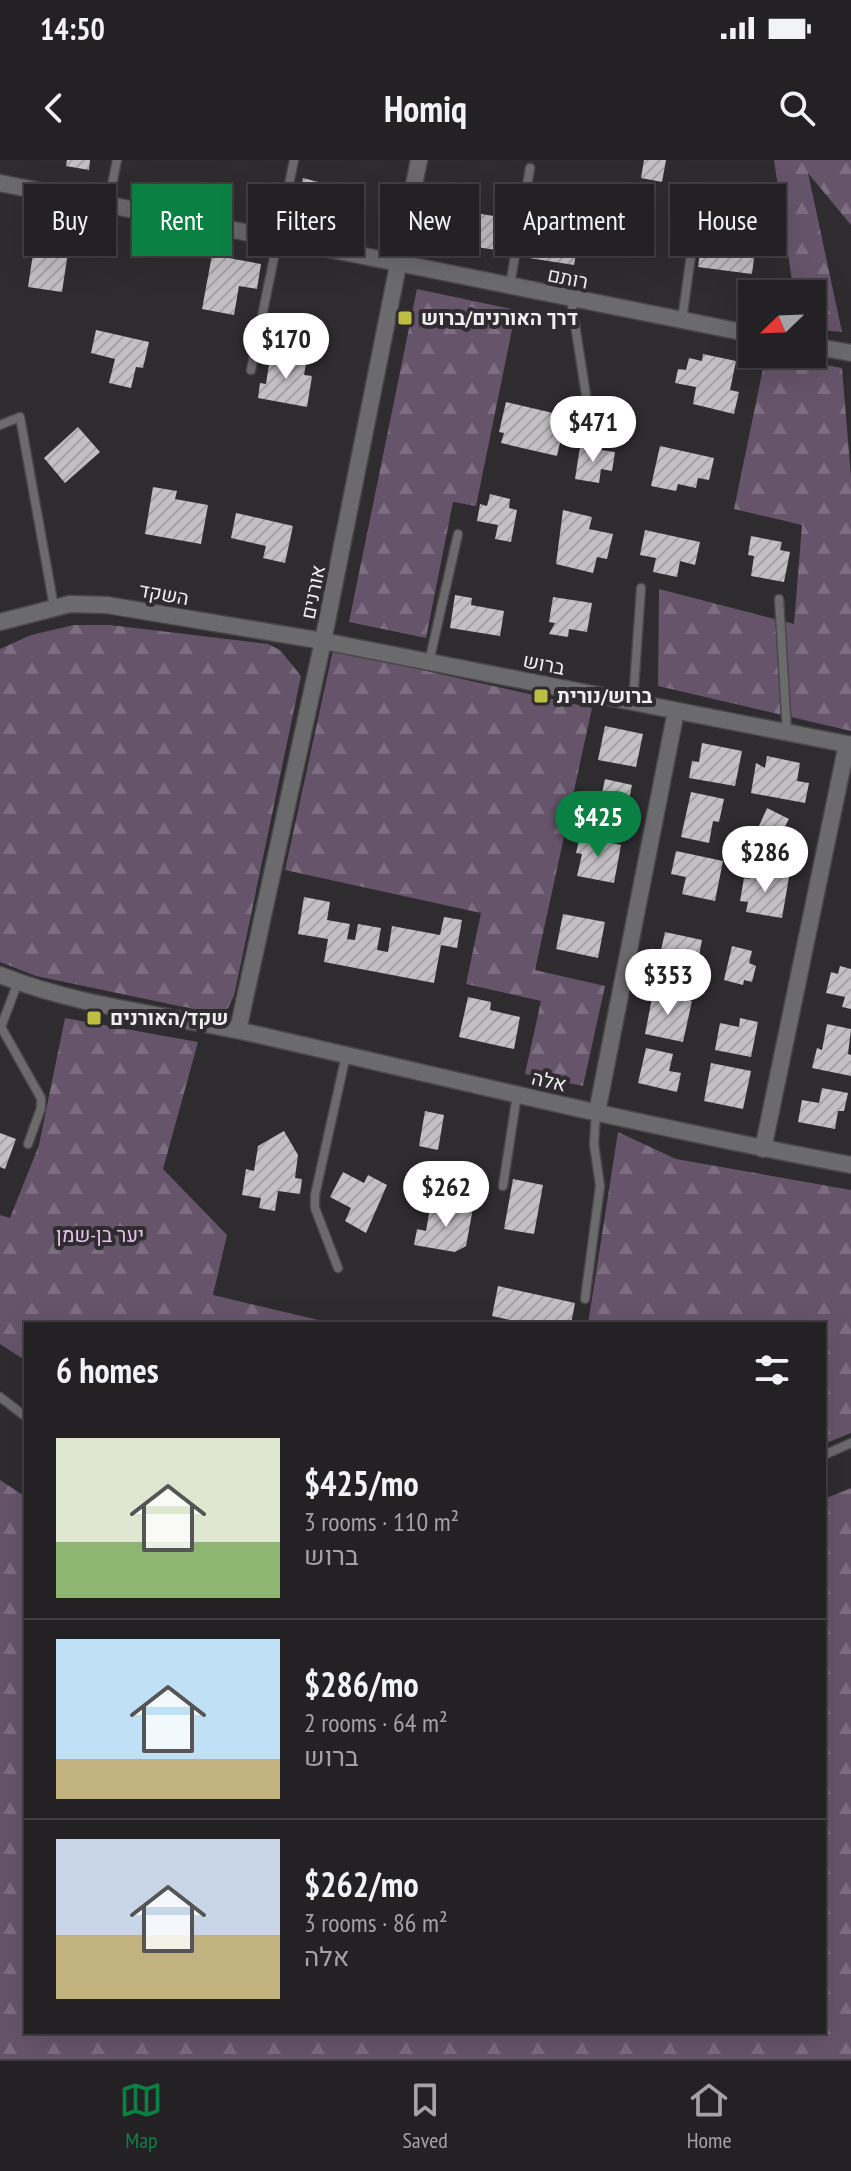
<!DOCTYPE html>
<meta charset="utf-8">
<style>
:root{--surface:#232124;--page:#2f2e31;--text:#f1f3f6;--muted:#a3a3a6;--line:#403e41;--accent:#0b8043}
body{margin:0;font-family:"PT Sans Narrow",Heebo,sans-serif;background:var(--page);color:var(--text);height:100vh;display:flex;flex-direction:column;font-size:30px;white-space:nowrap}
*{box-sizing:border-box;margin:0}
p{font-size:26px;color:var(--muted)}
.icon{flex:none;width:44px;height:44px;fill:none;stroke:currentColor;stroke-width:2;stroke-linecap:round;stroke-linejoin:round}
.map{position:relative;flex:1;overflow:hidden}
.details{position:absolute;left:24px;top:1162px;width:802px;height:712px;display:flex;flex-direction:column;background:var(--surface);border-radius:0px;box-shadow:0 8px 32px #0002,0 0 0 2px var(--line)}
.details>*{flex:none}
.top-card{position:absolute;left:24px;top:24px;width:804px;height:72px;display:flex;gap:16px}
.needle{width:52px;rotate:247deg}
.tools{position:absolute;left:738px;top:120px;display:grid;gap:16px}
.tools a{display:grid;place-items:center;width:88px;height:88px;border-radius:0px;background:var(--surface);box-shadow:0 8px 32px #0002,0 0 0 2px var(--line);font-size:40px}
.price{position:absolute;translate:-50% -68px;padding:0 18px;border-radius:28px;background:#fff;color:#222;font-size:26px;line-height:52px;filter:drop-shadow(0 2px 4px #0008)}
.price::after{content:'';position:absolute;left:50%;top:48px;width:24px;height:18px;margin-left:-12px;background:inherit;clip-path:polygon(0 0,100% 0,50% 100%)}
.price.current{background:var(--accent);color:#fff}
ul{padding:0;list-style:none}
li{display:flex;align-items:center;gap:24px;height:200px;padding:0 32px}
li+li{border-top:2px solid var(--line)}
li span{display:grid;place-items:center;flex:none;width:224px;height:160px;border-radius:0px;color:#555}
li>.icon{margin-inline-start:auto}
span .icon{width:96px;height:96px;fill:#fffc;stroke-width:1}
li b{font-size:34px}
h2{display:flex;justify-content:space-between;align-items:center;height:96px;padding:0 32px;font-size:34px}
.tag{padding:0 28px;border-radius:0px;background:var(--surface);box-shadow:0 8px 32px #0002,0 0 0 2px var(--line);font-size:28px;line-height:72px}
.tag.current{background:var(--accent);color:#fff}
.status{display:flex;justify-content:space-between;align-items:center;height:56px;padding:0 40px;background:var(--surface);direction:ltr}
.status svg{height:22px;fill:currentColor}
header{display:flex;justify-content:space-between;align-items:center;height:104px;padding:0 32px;background:var(--surface);font-size:36px;font-weight:800}
.tab-bar{display:flex;justify-content:space-around;align-items:center;height:112px;border-top:2px solid var(--line);background:var(--surface);font-size:22px;color:var(--muted)}
.tab-bar a{display:grid;justify-items:center;gap:4px}
.tab-bar .current{color:var(--accent)}
.map>svg:first-child{display:block}
</style>
<div class="status"><b>14:50</b><svg viewBox="0 0 49 12"><path d="M0 12V9h3v3zM5 12V6h3v6zM10 12V3h3v9zM15 12V0h3v12zM26 1h20v11H26zM47 4h2v5h-2z"/></svg></div>
<header><svg class="icon" aria-label="back" viewBox="0 0 24 24"><path d="M15 5l-7 7 7 7"/></svg>Homiq<svg class="icon" aria-label="search" viewBox="0 0 24 24"><circle cx="10" cy="10" r="6"/><path d="M15 15l6 6"/></svg></header>
<div class="map">
<svg width="851" height="1899" viewBox="0 0 851 1899">
<defs>
<pattern id="forest-firs" width="22" height="20" patternUnits="userSpaceOnUse" patternTransform="scale(2)"><rect width="22" height="20" fill="#66546b"/><path d="M5 1l3.5 6h-7zM16 11l3.5 6h-7z" fill="#7c6d81"/></pattern>
<pattern id="building-hatch" width="6" height="6" patternUnits="userSpaceOnUse" patternTransform="scale(2)"><rect width="6" height="6" fill="#c3c0c4"/><path d="M-1 1l2-2M0 6l6-6M5 7l2-2" fill="none" stroke="#a4a2a5"/></pattern>
</defs>
<rect width="100%" height="100%" fill="#2f2c30"/>
<g fill="url(#forest-firs)">
<path d="M 774,0 L 851,0 L 851,65 L 808,13 L 842,172 L 812,169 L 812,134 L 794,134 Z"/>
<path d="M 417,129 L 516,150 L 476,346 L 453,342 L 426,478 L 349,462 Z"/>
<path d="M 766,194 L 842,208 L 851,317 L 851,571 L 658,526 L 659,429 L 794,464 L 802,365 L 734,349 Z"/>
<path d="M 74,465 L 110,465 L 268,484 L 280,490 L 301,516 L 234,836 L 228,848 L 217,854 L 36,816 L 0,802 L 0,489 L 31,475 Z"/>
<path d="M 333,490 L 592,548 L 535,810 L 605,826 L 583,926 L 525,914 L 541,841 L 466,824 L 481,753 L 285,710 Z"/>
<path d="M 65,858 L 198,882 L 163,1009 L 227,1075 L 213,1135 L 335,1164 L 26,1164 L 26,1201 L 0,1184 L 0,1055 L 10,1058 L 39,985 Z"/>
<path d="M 618,972 L 676,999 L 851,1030 L 851,1273 L 824,1284 L 824,1164 L 588,1164 Z"/>
<path d="M 0,1320 L 26,1337 L 26,1872 L 824,1872 L 824,1339 L 851,1328 L 851,1899 L 0,1899 Z"/>
</g>
<g fill="url(#building-hatch)">
<path d="M 67,0 L 90,0 L 89,10 L 66,6 Z"/>
<path d="M 644,0 L 666,0 L 662,22 L 641,18 Z"/>
<path d="M 303,18 L 337,27 L 334,41 L 325,39 L 323,49 L 308,45 L 310,33 L 300,31 Z"/>
<path d="M 707,44 L 736,48 L 732,70 L 743,71 L 742,80 L 756,82 L 752,114 L 698,107 Z"/>
<path d="M 463,51 L 500,57 L 496,90 L 444,82 L 447,61 L 461,63 Z"/>
<path d="M 547,53 L 571,57 L 567,87 L 577,89 L 574,105 L 529,98 L 535,59 L 546,60 Z"/>
<path d="M 34,87 L 68,92 L 62,132 L 28,127 Z"/>
<path d="M 212,95 L 261,104 L 257,129 L 239,126 L 234,155 L 202,149 Z"/>
<path d="M 96,170 L 149,182 L 143,208 L 136,207 L 131,228 L 109,223 L 115,199 L 91,193 Z"/>
<path d="M 271,191 L 296,194 L 295,202 L 306,204 L 304,215 L 312,216 L 307,247 L 258,238 L 260,223 L 266,224 Z"/>
<path d="M 703,194 L 736,201 L 730,230 L 739,232 L 734,254 L 693,244 L 696,227 L 675,223 L 678,209 L 686,210 L 689,198 L 702,201 Z"/>
<path d="M 506,242 L 566,256 L 557,296 L 501,283 L 504,273 L 499,272 Z"/>
<path d="M 78,267 L 100,292 L 65,323 L 44,298 Z"/>
<path d="M 660,286 L 714,298 L 709,320 L 698,318 L 696,328 L 678,324 L 676,331 L 651,326 Z"/>
<path d="M 580,287 L 615,292 L 612,311 L 601,309 L 599,323 L 575,319 Z"/>
<path d="M 153,327 L 177,331 L 175,339 L 208,345 L 201,384 L 145,374 Z"/>
<path d="M 490,334 L 510,339 L 509,348 L 517,350 L 511,382 L 495,379 L 498,365 L 477,361 L 480,344 L 487,346 Z"/>
<path d="M 563,350 L 592,357 L 589,369 L 613,374 L 607,399 L 597,397 L 593,413 L 556,404 Z"/>
<path d="M 236,353 L 293,366 L 285,403 L 263,398 L 266,386 L 231,378 Z"/>
<path d="M 645,370 L 700,382 L 695,405 L 680,401 L 677,417 L 653,412 L 656,398 L 640,395 Z"/>
<path d="M 751,376 L 782,382 L 780,390 L 790,392 L 784,422 L 751,416 L 754,396 L 748,395 Z"/>
<path d="M 455,435 L 472,438 L 471,445 L 504,451 L 500,476 L 450,468 Z"/>
<path d="M 553,437 L 592,443 L 587,472 L 569,469 L 568,477 L 549,474 L 555,463 L 549,462 Z"/>
<path d="M 605,566 L 643,574 L 636,607 L 598,600 Z"/>
<path d="M 702,583 L 742,591 L 735,626 L 689,618 L 692,601 L 699,602 Z"/>
<path d="M 767,596 L 800,603 L 797,621 L 809,623 L 805,643 L 751,633 L 756,603 L 765,608 Z"/>
<path d="M 605,619 L 632,625 L 624,663 L 597,657 Z"/>
<path d="M 691,632 L 724,639 L 719,662 L 713,661 L 709,683 L 681,677 Z"/>
<path d="M 767,648 L 789,659 L 784,668 L 802,676 L 789,704 L 760,686 L 768,670 L 759,666 Z"/>
<path d="M 580,676 L 621,685 L 614,723 L 577,716 L 582,694 L 576,693 Z"/>
<path d="M 676,691 L 723,701 L 715,741 L 682,734 L 686,717 L 671,714 Z"/>
<path d="M 751,710 L 789,717 L 782,758 L 746,752 L 748,742 L 740,741 L 744,718 L 750,719 Z"/>
<path d="M 304,737 L 330,742 L 327,760 L 350,764 L 347,779 L 355,780 L 358,764 L 381,768 L 377,790 L 388,792 L 392,766 L 440,775 L 444,757 L 462,760 L 457,788 L 441,785 L 434,823 L 324,802 L 328,779 L 298,774 Z"/>
<path d="M 563,754 L 605,762 L 598,798 L 556,789 Z"/>
<path d="M 665,772 L 702,780 L 694,821 L 656,813 Z"/>
<path d="M 732,786 L 752,791 L 749,803 L 756,806 L 752,822 L 744,820 L 743,825 L 724,820 Z"/>
<path d="M 840,806 L 851,809 L 851,849 L 842,847 L 845,837 L 826,833 L 831,812 L 838,814 Z"/>
<path d="M 653,833 L 692,841 L 683,882 L 645,874 Z"/>
<path d="M 468,837 L 491,842 L 490,850 L 520,857 L 514,889 L 459,877 Z"/>
<path d="M 740,858 L 758,862 L 751,897 L 715,890 L 720,863 L 739,867 Z"/>
<path d="M 827,864 L 851,869 L 848,894 L 851,895 L 851,916 L 812,908 L 817,888 L 822,890 Z"/>
<path d="M 646,888 L 673,894 L 669,911 L 681,913 L 677,932 L 638,923 Z"/>
<path d="M 711,903 L 751,911 L 743,949 L 704,941 Z"/>
<path d="M 822,928 L 848,933 L 844,951 L 838,951 L 835,969 L 798,962 L 802,940 L 819,943 Z"/>
<path d="M 425,951 L 444,955 L 438,990 L 419,986 Z"/>
<path d="M 284,971 L 298,995 L 295,1018 L 302,1019 L 300,1034 L 278,1031 L 275,1051 L 259,1048 L 261,1038 L 242,1035 L 246,1009 L 254,1011 L 258,986 Z"/>
<path d="M 0,973 L 16,979 L 5,1009 L 0,1007 Z"/>
<path d="M 343,1012 L 364,1023 L 368,1015 L 387,1025 L 366,1073 L 345,1061 L 351,1048 L 330,1037 Z"/>
<path d="M 513,1019 L 543,1025 L 534,1074 L 504,1069 Z"/>
<path d="M 450,1044 L 473,1048 L 466,1086 L 455,1092 L 414,1085 L 417,1069 L 426,1071 L 430,1048 L 449,1051 Z"/>
<path d="M 498,1126 L 575,1143 L 571,1164 L 527,1164 L 492,1156 Z"/>
</g>
<g fill="none" stroke-linecap="round" stroke-linejoin="round">
<defs>
<g id="lane">
<path d="M 108,45 L 117,0"/>
<path d="M 510,125 L 530,8"/>
<path d="M 571,139 L 588,248"/>
<path d="M 682,160 L 699,37"/>
<path d="M 251,210 L 294,0"/>
<path d="M 0,265 L 20,257 L 54,447"/>
<path d="M 779,439 L 787,572"/>
<path d="M 429,502 L 458,374"/>
<path d="M 633,542 L 641,428"/>
<path d="M 18,822 L 1,867 L 41,938 L 41,948 L 28,984"/>
<path d="M 503,1026 L 517,935"/>
<path d="M 338,1108 L 315,1048 L 315,1035 L 346,895"/>
<path d="M 585,1139 L 600,1026 L 594,984 L 596,953"/>
<path d="M 0,1237 L 26,1257"/>
<path d="M 824,1295 L 851,1283"/>
</g>
<g id="street">
<path d="M 0,23 L 752,174"/>
<path d="M 812,186 L 851,193"/>
<path d="M 0,462 L 70,444 L 107,445 L 323,481 L 851,585"/>
<path d="M 0,815 C 82,848 173,855 259,875 C 456,920 652,968 851,1005"/>
<path d="M 238,870 L 323,481 L 419,0"/>
<path d="M 597,952 L 676,551"/>
<path d="M 763,989 L 847,584"/>
</g>
</defs>
<use href="#lane" stroke="#4a474b" stroke-width="11"/>
<use href="#street" stroke="#4a474b" stroke-width="19"/>
<use href="#lane" stroke="#6b6a6c" stroke-width="8"/>
<use href="#street" stroke="#6b6a6c" stroke-width="16"/>
</g>
<g fill="#bebf42" stroke="#2f2c30" stroke-width="3">
<rect x="397" y="150" width="16" height="16" rx="4"/>
<rect x="533" y="528" width="16" height="16" rx="4"/>
<rect x="86" y="850" width="16" height="16" rx="4"/>
</g>
<g text-anchor="middle" dominant-baseline="central" stroke-width="8" stroke-linejoin="round" paint-order="stroke">
<g font-size="20" fill="#f0eef1" stroke="#2f2c30">
<text transform="translate(568 118) rotate(11)">רותם</text>
<text transform="translate(313 432) rotate(-78)">אורנים</text>
<text transform="translate(164 434) rotate(10)">השקד</text>
<text transform="translate(544 504) rotate(11)">ברוש</text>
<text transform="translate(549 921) rotate(13)">אלה</text>
</g>
<g font-size="20" font-weight="bold" fill="#f0eef1" stroke="#2f2c30" text-anchor="start">
<text x="421" y="158">דרך האורנים/ברוש</text>
<text x="557" y="536">ברוש/נורית</text>
<text x="110" y="858">שקד/האורנים</text>
</g>
<g font-size="20" fill="#e7c2ef" stroke="#2f2c30">
<text x="100" y="1075">יער בן-שמן</text>
</g>
</g>
</svg>
<div class="tools">
<a><svg class="needle" viewBox="-14 -14 28 28"><path d="M0-13l5 13h-10z" fill="#e53935"/><path d="M0 13l5-13h-10z" fill="#a3a3a6"/></svg></a>
</div>
<b class="price" style="left:286px;top:221px">$170</b>
<b class="price" style="left:593px;top:304px">$471</b>
<b class="price current" style="left:598px;top:699px">$425</b>
<b class="price" style="left:765px;top:734px">$286</b>
<b class="price" style="left:668px;top:857px">$353</b>
<b class="price" style="left:446px;top:1069px">$262</b>
<div class="top-card">
<a class="tag">Buy</a>
<a class="tag current">Rent</a>
<a class="tag">Filters</a>
<a class="tag">New</a>
<a class="tag">Apartment</a>
<a class="tag">House</a>
</div>
<section class="details">
<h2>6 homes<svg class="icon" aria-label="filters" viewBox="0 0 24 24"><path d="M4 7h16M4 17h16"/><circle cx="9" cy="7" r="2"/><circle cx="15" cy="17" r="2"/></svg></h2>
<ul>
<li><span style="background:linear-gradient(#dfe7d0 65%,#8fb573 0)"><svg class="icon" aria-label="home" viewBox="0 0 24 24"><path d="M3 11l9-7 9 7M6 9v11h12V9"/></svg></span><div><b>$425/mo</b><p>3 rooms · 110 m²</p><p>ברוש</p></div></li>
<li><span style="background:linear-gradient(#bfe0f5 75%,#c2b280 0)"><svg class="icon" aria-label="home" viewBox="0 0 24 24"><path d="M3 11l9-7 9 7M6 9v11h12V9"/></svg></span><div><b>$286/mo</b><p>2 rooms · 64 m²</p><p>ברוש</p></div></li>
<li><span style="background:linear-gradient(#c9d6e8 60%,#c2b280 0)"><svg class="icon" aria-label="home" viewBox="0 0 24 24"><path d="M3 11l9-7 9 7M6 9v11h12V9"/></svg></span><div><b>$262/mo</b><p>3 rooms · 86 m²</p><p>אלה</p></div></li>
</ul>
</section>
</div>
<nav class="tab-bar">
<a class="current"><svg class="icon" aria-label="map" viewBox="0 0 24 24"><path d="M3 6l6-2 6 2 6-2v14l-6 2-6-2-6 2zM9 4v14M15 6v14"/></svg>Map</a>
<a><svg class="icon" aria-label="saved" viewBox="0 0 24 24"><path d="M7 4h10v16l-5-4-5 4z"/></svg>Saved</a>
<a><svg class="icon" aria-label="home" viewBox="0 0 24 24"><path d="M3 11l9-7 9 7M6 9v11h12V9"/></svg>Home</a>
</nav>
